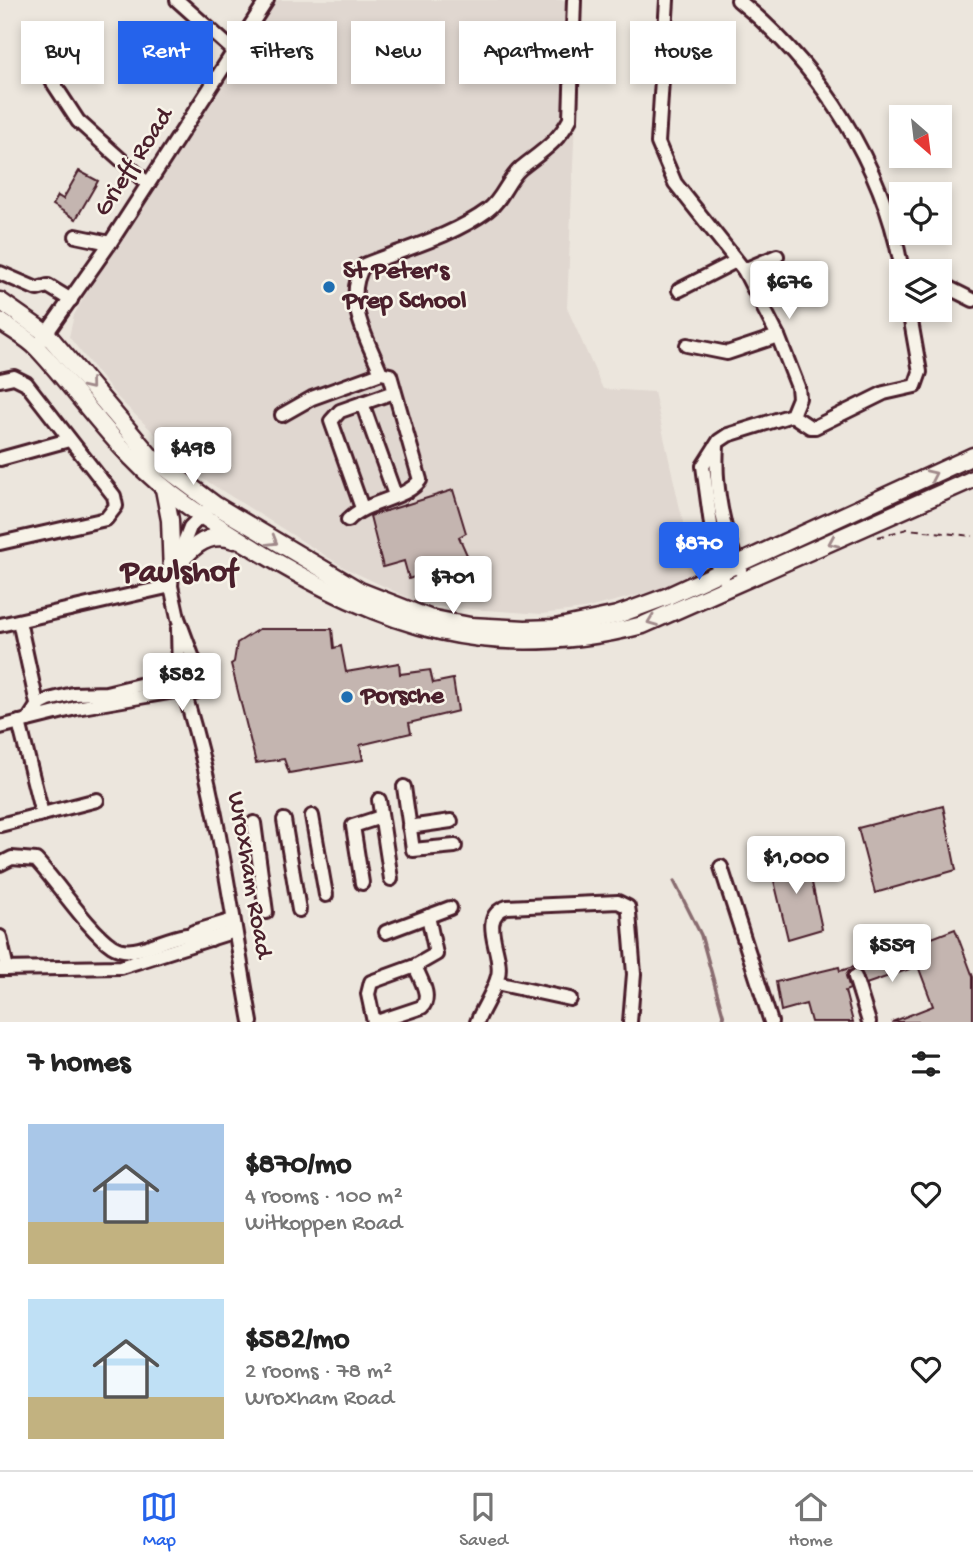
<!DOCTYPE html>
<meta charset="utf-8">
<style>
:root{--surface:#fff;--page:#f2f2f2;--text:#222;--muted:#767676;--line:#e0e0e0;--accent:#2563eb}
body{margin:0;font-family:"Gochi Hand",sans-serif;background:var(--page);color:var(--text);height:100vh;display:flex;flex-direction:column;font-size:26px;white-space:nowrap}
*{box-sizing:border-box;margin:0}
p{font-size:23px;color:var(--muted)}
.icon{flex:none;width:38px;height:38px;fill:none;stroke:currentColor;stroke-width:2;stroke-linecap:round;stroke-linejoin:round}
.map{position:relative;height:1022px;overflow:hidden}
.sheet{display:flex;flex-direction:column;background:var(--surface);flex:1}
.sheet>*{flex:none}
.banner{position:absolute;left:21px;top:21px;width:931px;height:63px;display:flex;gap:14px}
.needle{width:46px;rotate:152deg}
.fabs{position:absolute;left:889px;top:105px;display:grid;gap:14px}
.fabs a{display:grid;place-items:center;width:63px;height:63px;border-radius:0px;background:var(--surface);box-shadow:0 4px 10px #0003;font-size:35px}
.price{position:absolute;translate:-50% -60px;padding:0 16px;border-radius:7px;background:#fff;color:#222;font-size:23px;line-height:46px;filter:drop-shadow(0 2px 4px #0008)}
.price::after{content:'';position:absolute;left:50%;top:42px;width:21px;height:16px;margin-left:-10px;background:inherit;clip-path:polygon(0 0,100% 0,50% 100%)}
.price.on{background:var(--accent);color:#fff}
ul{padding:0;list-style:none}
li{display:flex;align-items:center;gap:21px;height:175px;padding:0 28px}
li span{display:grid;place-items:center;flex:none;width:196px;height:140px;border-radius:0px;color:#555}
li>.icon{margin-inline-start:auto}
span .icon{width:84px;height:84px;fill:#fffc;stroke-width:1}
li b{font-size:30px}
h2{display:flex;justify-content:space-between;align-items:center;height:84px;padding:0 28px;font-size:30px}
.pill{padding:0 24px;border-radius:0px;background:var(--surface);box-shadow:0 4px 10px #0003;font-size:24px;line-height:63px}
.pill.on{background:var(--accent);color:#fff}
.menu{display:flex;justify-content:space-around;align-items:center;height:98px;border-top:2px solid var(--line);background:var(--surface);font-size:19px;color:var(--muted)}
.menu a{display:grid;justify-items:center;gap:4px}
.menu .on{color:var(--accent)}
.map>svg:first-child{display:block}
</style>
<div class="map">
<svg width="973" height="1022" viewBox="0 0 973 1022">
<rect width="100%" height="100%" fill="#ece6dd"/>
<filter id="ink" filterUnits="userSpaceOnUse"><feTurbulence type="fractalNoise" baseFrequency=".0143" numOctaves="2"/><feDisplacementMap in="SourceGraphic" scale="14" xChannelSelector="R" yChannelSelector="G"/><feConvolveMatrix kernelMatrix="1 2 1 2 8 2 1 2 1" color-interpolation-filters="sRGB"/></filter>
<g filter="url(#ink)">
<path fill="#e0d7d0" d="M 275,0 L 580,0 L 567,308 L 603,389 L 654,392 L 694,572 L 658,590 L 584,609 L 542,614 L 426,606 L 345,568 L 197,475 L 116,396 L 69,337 L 74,315 L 102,266 Z"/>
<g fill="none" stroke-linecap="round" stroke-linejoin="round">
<path stroke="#896c6f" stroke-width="3.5" d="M 674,881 L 701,935 L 725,1022"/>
</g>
<g fill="#c4b5b0" stroke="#4a1f2b" stroke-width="2">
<path d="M 79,171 L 98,181 L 76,219 L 53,205 L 58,196 L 63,199 Z"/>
<path d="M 453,490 L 466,533 L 459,537 L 471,564 L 431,580 L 427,572 L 409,579 L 404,561 L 383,567 L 370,516 Z"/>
<path d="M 259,629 L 332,629 L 334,648 L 341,646 L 346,672 L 399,663 L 400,674 L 430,670 L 433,683 L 453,679 L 458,711 L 409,723 L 411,733 L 360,745 L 363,760 L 289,773 L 284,759 L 256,763 L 231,664 L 234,662 L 237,643 Z"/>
<path d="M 943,806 L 956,870 L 875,893 L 858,828 Z"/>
<path d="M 806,855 L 822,929 L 788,939 L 770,864 Z"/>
<path d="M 955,929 L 973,977 L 973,1022 L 892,1022 L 933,1006 L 918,966 L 866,984 L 860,970 L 849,971 L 846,976 L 850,989 L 845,991 L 853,1022 L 811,1022 L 806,1004 L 781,1011 L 776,982 L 839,967 L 840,971 L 912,949 L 911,946 Z"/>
</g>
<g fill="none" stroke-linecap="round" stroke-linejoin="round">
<defs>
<g id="minor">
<path d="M 177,0 L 234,51"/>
<path d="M 667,0 L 658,143 L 675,183 L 744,270 L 778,336 L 798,387 L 799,398 L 792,415 L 728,435 L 719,441 L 703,466 L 716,561 L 723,577"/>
<path d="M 738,0 C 821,67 884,165 902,271"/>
<path d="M 42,66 L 78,121 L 148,184"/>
<path d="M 76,236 L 110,243"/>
<path d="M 744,270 L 777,256"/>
<path d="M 0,273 L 37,289 L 48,286 L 71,300"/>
<path d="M 943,285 L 973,300"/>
<path d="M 679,290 L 736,261"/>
<path d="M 41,341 L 110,243 L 267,0"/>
<path d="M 687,345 L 727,353 L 778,336"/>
<path d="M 381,373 C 368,340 342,299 364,265 C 404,249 453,236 488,210 C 503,199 507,180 521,168 C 541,152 558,142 570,119 L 574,0"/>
<path d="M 0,380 L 14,377 L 26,383 L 114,496 L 116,506 L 106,519 L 0,543"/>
<path d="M 362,403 L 395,495"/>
<path d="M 282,415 L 312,398 L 381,373 L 390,375 L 420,480 C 406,500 367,500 348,520"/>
<path d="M 792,415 L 810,427 L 815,427 L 884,393 L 915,386 L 920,372 L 909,310"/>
<path d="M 717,445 C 714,486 723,532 740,570"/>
<path d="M 0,459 L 69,440"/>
<path d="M 362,508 L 331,421 L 340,411 L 394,392"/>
<path d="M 19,621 L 39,713"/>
<path d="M 0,625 L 171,586"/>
<path d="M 178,628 L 179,673"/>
<circle cx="190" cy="680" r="13"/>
<path d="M 197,669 L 178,618 L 171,586 L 172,573 L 190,527 L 206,511"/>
<path d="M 184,692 C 218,799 231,912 251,1022"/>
<path d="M 28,720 L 37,706 L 49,700 L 73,694 L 106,693 L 177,676"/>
<path d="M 19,722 L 42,814"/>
<path d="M 0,727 L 76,708 L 181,690"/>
<path d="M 404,787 L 413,850 L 455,846"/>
<path d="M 379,800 L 391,879"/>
<path d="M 312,816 L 326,895"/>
<path d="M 284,820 L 299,910"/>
<path d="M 254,823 L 266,912"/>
<path d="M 0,825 L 97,800"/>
<path d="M 409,827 L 451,821"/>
<path d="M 0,864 L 12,858 L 36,860 C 57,882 89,931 112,946 C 140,964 178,921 211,939"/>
<path d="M 721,867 L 771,1022"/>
<path d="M 362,883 L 353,826 L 381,817"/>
<path d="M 193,932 L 233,920"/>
<path d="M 386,932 L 450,908"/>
<path d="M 0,937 L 7,969"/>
<path d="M 0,969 L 121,967 L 235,931"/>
<path d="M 855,977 L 869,1022"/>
<path d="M 496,983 L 570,999"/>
<path d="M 374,1022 L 368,994 L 371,982 L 415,966 L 436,954 L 428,916"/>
<path d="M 377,1022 L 422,1007 C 432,996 420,979 415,966"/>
<path d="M 477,1022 C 483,1007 494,992 498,976 C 504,953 476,917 507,907 L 618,902 L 628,907 L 629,913 L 634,974 L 630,1022"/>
</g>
<g id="major">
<path d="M 0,301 L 47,334 L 151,457 L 215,505 L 360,591 L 429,618 L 470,626 L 525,629 L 555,628 L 617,615 L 666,597 L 973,456"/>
<path d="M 0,321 C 12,330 28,338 38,349 C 71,384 98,424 132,458 C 168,496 211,522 255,549 C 385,628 491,664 643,625 L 973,479"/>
<path d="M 164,489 L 170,520 L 172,573"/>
<path d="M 172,573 C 186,552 206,529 234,540"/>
</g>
</defs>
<use href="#minor" stroke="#4a1f2b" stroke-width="18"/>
<use href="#major" stroke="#4a1f2b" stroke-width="21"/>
<path stroke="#4a1f2b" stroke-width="2" stroke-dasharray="7 5" stroke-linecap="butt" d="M 878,537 L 907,529 L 973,536"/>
<use href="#minor" stroke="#f7f3e8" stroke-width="12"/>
<use href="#major" stroke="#f7f3e8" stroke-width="16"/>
</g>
<defs><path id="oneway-chevron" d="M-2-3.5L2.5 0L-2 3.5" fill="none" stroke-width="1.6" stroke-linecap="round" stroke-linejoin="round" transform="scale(1.75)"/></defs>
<g stroke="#a0898a">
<use href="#oneway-chevron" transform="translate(89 385) rotate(51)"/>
<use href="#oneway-chevron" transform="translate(932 475) rotate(-25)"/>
<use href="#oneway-chevron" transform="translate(273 541) rotate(31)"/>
<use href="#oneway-chevron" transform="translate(833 542) rotate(156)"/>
<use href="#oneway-chevron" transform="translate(652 621) rotate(159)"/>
</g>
</g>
<g fill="#1f6fb2" stroke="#f7f3e8" stroke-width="2.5">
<circle cx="329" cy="287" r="7"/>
<circle cx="347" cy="697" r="7"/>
</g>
<g text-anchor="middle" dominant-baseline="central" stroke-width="5" stroke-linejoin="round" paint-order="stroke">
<g font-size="26" fill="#4a1f2b" stroke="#f7f3e8">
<text transform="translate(135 163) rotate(-57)">Grieff Road</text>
<text transform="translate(248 875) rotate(80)">Wroxham Road</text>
</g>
<g font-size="26" font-weight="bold" fill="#4a1f2b" stroke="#f7f3e8" text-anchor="start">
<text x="343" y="272">St Peter's<tspan x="343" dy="30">Prep School</tspan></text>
<text x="361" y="697">Porsche</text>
</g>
<g font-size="33" font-weight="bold" fill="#4a1f2b" stroke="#f7f3e8">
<text x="179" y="574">Paulshof</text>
</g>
</g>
</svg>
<div class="fabs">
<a><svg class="needle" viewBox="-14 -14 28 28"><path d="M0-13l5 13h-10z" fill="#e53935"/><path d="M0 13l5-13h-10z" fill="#767676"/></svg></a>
<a><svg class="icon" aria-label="locate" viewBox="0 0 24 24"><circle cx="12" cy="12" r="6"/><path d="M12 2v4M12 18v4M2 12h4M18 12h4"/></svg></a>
<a><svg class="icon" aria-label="layers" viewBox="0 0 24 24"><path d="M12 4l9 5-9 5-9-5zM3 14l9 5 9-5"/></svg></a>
</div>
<b class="price" style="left:789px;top:321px">$676</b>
<b class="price" style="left:193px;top:487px">$498</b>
<b class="price on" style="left:699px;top:582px">$870</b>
<b class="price" style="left:453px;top:616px">$701</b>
<b class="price" style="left:182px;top:713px">$582</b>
<b class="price" style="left:796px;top:896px">$1,000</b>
<b class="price" style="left:892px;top:984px">$559</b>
<div class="banner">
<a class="pill">Buy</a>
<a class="pill on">Rent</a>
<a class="pill">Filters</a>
<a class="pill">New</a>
<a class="pill">Apartment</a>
<a class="pill">House</a>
</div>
</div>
<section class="sheet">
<h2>7 homes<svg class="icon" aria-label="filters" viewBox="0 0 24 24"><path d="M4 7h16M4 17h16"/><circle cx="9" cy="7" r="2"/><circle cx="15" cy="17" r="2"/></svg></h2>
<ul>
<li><span style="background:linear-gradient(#a9c7e8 70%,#c2b280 0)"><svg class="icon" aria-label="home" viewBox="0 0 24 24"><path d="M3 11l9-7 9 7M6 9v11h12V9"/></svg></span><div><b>$870/mo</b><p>4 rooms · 100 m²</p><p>Witkoppen Road</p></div><svg class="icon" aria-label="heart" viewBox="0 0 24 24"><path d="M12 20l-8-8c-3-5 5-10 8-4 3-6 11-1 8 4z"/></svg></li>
<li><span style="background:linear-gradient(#bfe0f5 70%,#c2b280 0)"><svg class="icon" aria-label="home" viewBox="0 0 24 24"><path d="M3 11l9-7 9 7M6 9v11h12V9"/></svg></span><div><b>$582/mo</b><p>2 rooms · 78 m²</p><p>Wroxham Road</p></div><svg class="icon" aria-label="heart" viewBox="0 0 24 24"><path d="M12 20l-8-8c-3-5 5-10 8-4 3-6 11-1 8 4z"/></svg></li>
</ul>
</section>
<nav class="menu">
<a class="on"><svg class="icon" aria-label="map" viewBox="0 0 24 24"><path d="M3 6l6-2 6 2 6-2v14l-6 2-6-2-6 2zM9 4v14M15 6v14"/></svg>Map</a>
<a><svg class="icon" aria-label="saved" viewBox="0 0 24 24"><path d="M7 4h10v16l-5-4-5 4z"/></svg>Saved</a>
<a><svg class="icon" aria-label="home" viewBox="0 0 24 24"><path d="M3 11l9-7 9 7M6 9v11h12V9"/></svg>Home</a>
</nav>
